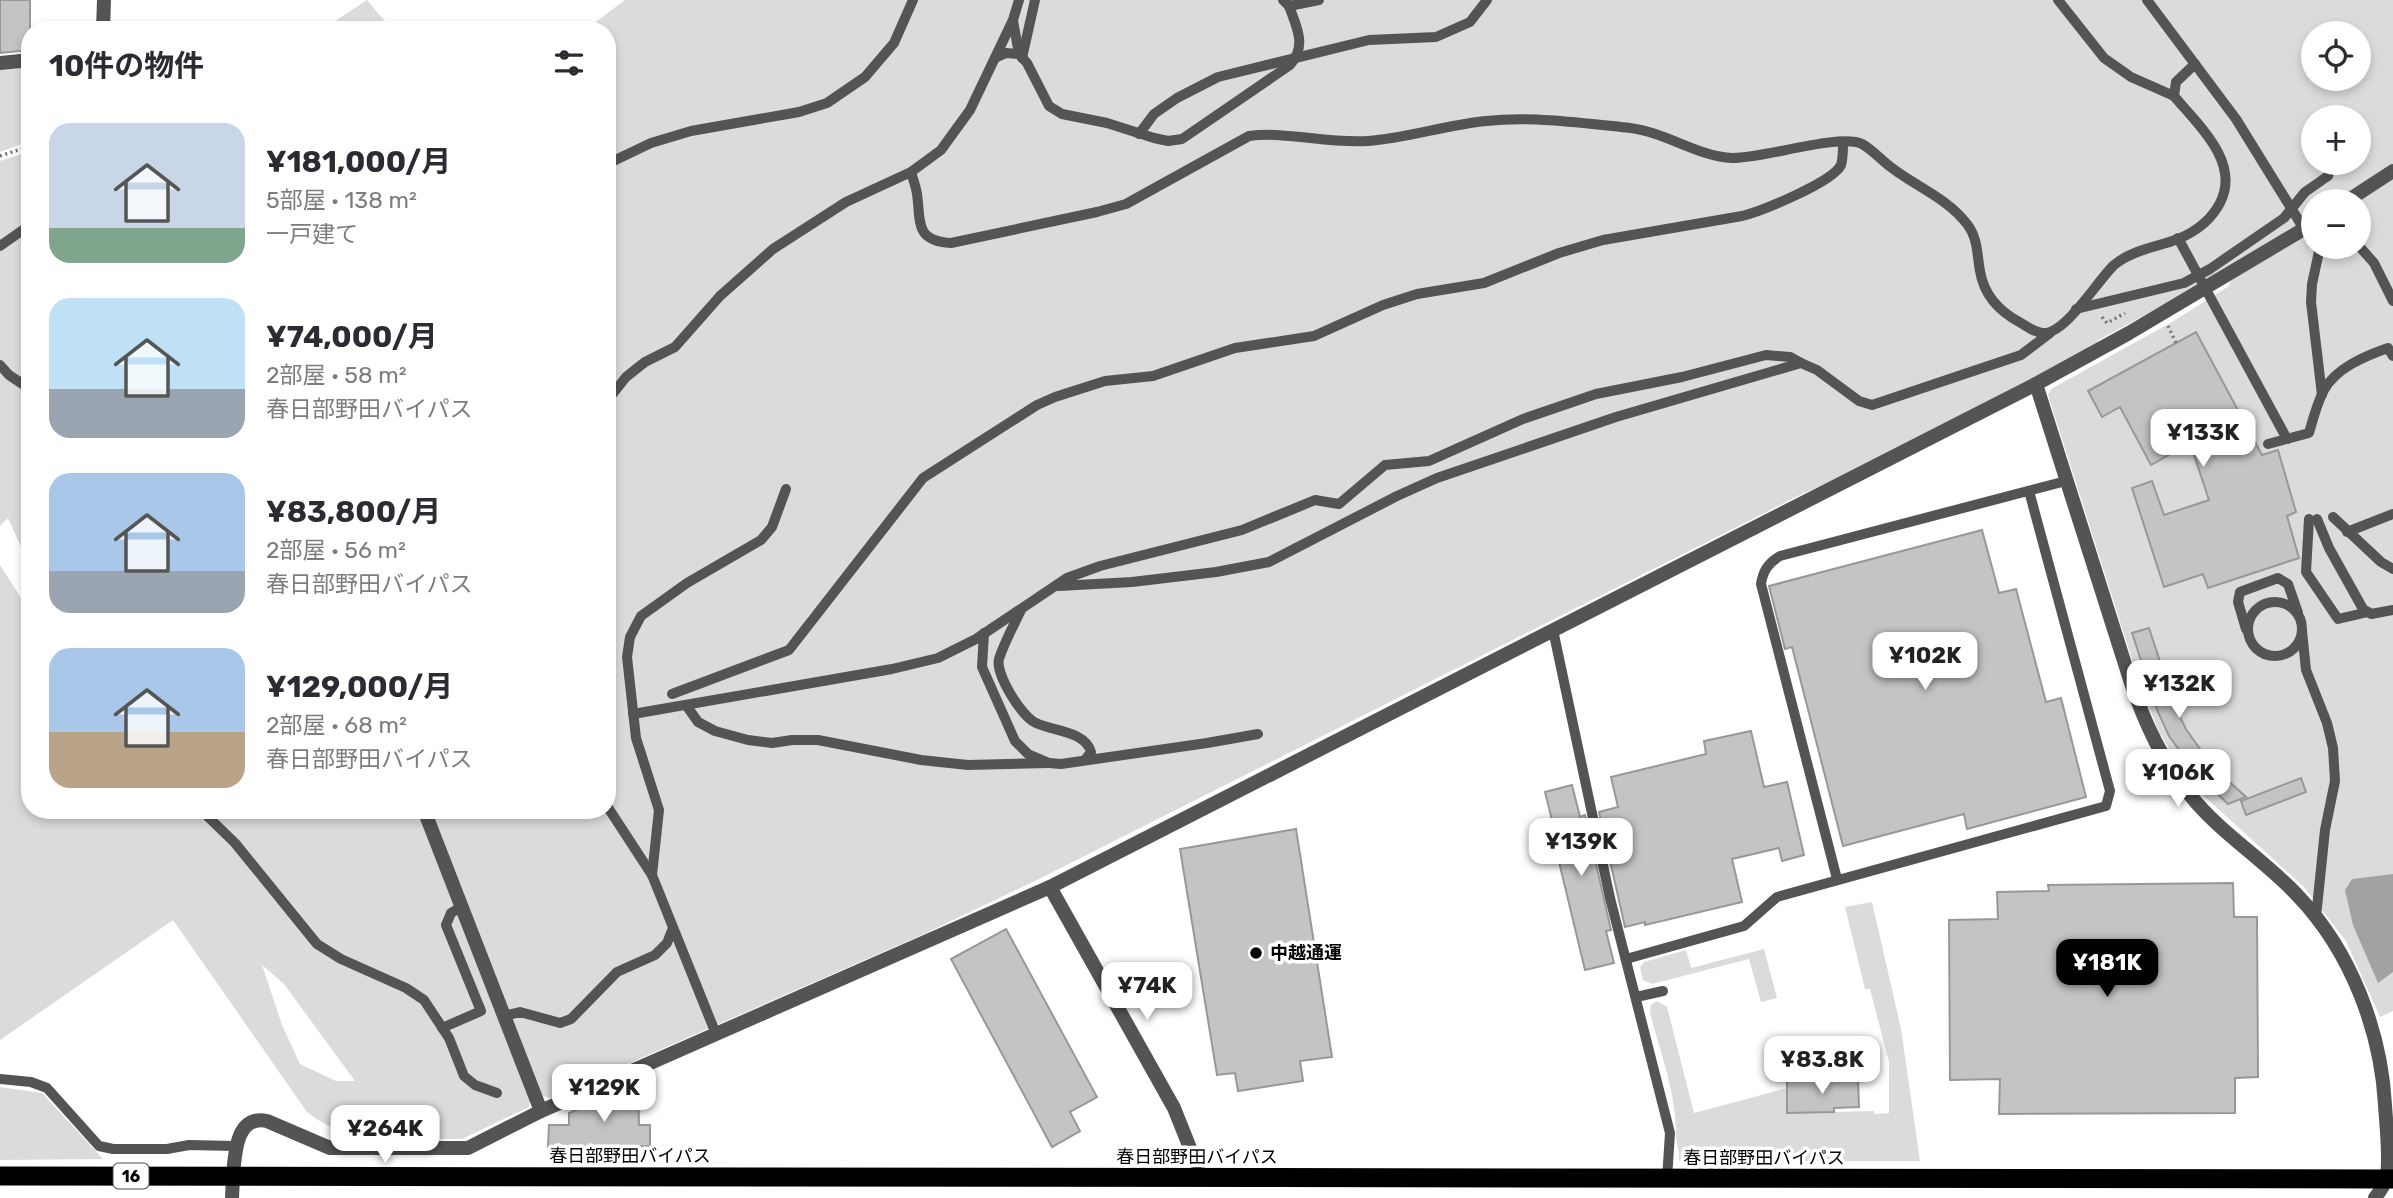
<!DOCTYPE html>
<html lang="ja">
<meta charset="utf-8">
<style>
:root{--surface:#fff;--page:#f7f7f7;--text:#2b2b33;--muted:#7c7c81;--accent:#000}
body{margin:0;font-family:Rubik,"Noto Sans JP",sans-serif;background:var(--page);color:var(--text);height:100vh;display:flex;flex-direction:column;font-size:26px;white-space:nowrap}
*{box-sizing:border-box;margin:0}
p{font-size:23px;color:var(--muted)}
.icon{flex:none;width:38px;height:38px;fill:none;stroke:currentColor;stroke-width:2;stroke-linecap:round;stroke-linejoin:round}
.map{position:relative;flex:1;overflow:hidden}
.panel{position:absolute;left:21px;top:21px;width:595px;height:798px;display:flex;flex-direction:column;background:var(--surface);border-radius:28px;box-shadow:0 4px 10px #0003}
.panel>*{flex:none}
.tools{position:absolute;left:2301px;top:21px;display:grid;gap:14px}
.tools a{display:grid;place-items:center;width:70px;height:70px;border-radius:50%;background:var(--surface);box-shadow:0 4px 10px #0003;font-size:35px}
.price{position:absolute;translate:-50% -60px;padding:0 16px;border-radius:14px;background:#fff;color:#222;font-size:23px;line-height:46px;filter:drop-shadow(0 2px 4px #0008)}
.price::after{content:'';position:absolute;left:50%;top:42px;width:21px;height:16px;margin-left:-10px;background:inherit;clip-path:polygon(0 0,100% 0,50% 100%)}
.price.active{background:var(--accent);color:#fff}
ul{padding:0;list-style:none}
li{display:flex;align-items:center;gap:21px;height:175px;padding:0 28px}
li span{display:grid;place-items:center;flex:none;width:196px;height:140px;border-radius:21px;color:#555}
li>.icon{margin-inline-start:auto}
span .icon{width:84px;height:84px;fill:#fffc;stroke-width:1}
li b{font-size:30px}
h2{display:flex;justify-content:space-between;align-items:center;height:84px;padding:0 28px;font-size:30px}
.map>svg:first-child{display:block}
</style>
<div class="map">
<svg width="2393" height="1198" viewBox="0 0 2393 1198">
<rect width="100%" height="100%" fill="#fff"/>
<g fill="#dbdbdb" fill-rule="evenodd">
<path d="M 367,0 L 392,30 L 322,30 Z"/>
<path d="M 625,0 L 2393,0 L 2393,1011 L 2380,1017 L 2346,941 L 2303,886 L 2206,798 L 2179,765 L 2159,732 L 2137,675 L 2048,395 L 2051,389 L 2172,322 L 2229,286 L 2235,266 L 2097,341 L 2097,359 L 1985,416 L 1802,494 L 1037,880 L 924,934 L 550,1098 L 543,1096 L 530,1102 L 529,1107 L 462,1139 L 398,1139 L 391,1129 C 349,1132 342,1138 307,1112 L 173,920 L 0,1040 L 0,565 L 30,612 L 30,810 L 607,810 L 607,30 L 585,30 ZM 2314,33 L 2359,33 L 2359,79 L 2314,79 ZM 2314,117 L 2359,117 L 2359,163 L 2314,163 ZM 2314,201 L 2359,201 L 2359,247 L 2314,247 ZM 262,965 L 284,984 L 355,1081 L 336,1081 L 300,1064 L 282,1025 Z"/>
<path d="M 30,63 L 30,141 L 0,152 L 0,66 Z"/>
<path d="M 30,151 L 30,567 L 8,518 L 0,526 L 0,161 Z"/>
<path d="M 1872,902 L 1901,1029 L 1920,1161 L 1679,1161 C 1680,1151 1676,1143 1676,1133 C 1676,1093 1660,1051 1650,1013 L 1651,1005 L 1657,1001 L 1667,1007 L 1694,1113 L 1787,1088 L 1788,1113 L 1874,1111 L 1874,1114 L 1889,1113 L 1889,1062 L 1870,989 L 1865,989 L 1845,907 Z"/>
<path d="M 1764,949 L 1777,998 L 1761,1002 L 1749,959 L 1652,984 L 1643,980 L 1640,967 L 1644,962 L 1686,950 L 1691,968 Z"/>
<path d="M 0,1087 L 42,1093 L 103,1159 L 0,1160 Z"/>
</g>
<path fill="#a2a2a2" d="M 2393,874 L 2393,972 L 2378,983 L 2353,925 L 2345,890 L 2352,879 Z"/>
<g fill="#c4c4c4" stroke="#989898" stroke-width="2">
<path d="M 0,0 L 30,0 L 30,50 L 0,53 Z"/>
<path d="M 2196,332 L 2262,455 L 2278,450 L 2296,512 L 2287,516 L 2299,558 L 2208,588 L 2203,574 L 2164,587 L 2132,488 L 2152,481 L 2164,515 L 2209,500 L 2190,443 L 2151,465 L 2120,407 L 2102,417 L 2088,391 Z"/>
<path d="M 1982,530 L 1999,593 L 2016,589 L 2046,702 L 2061,698 L 2086,797 L 1967,829 L 1964,814 L 1843,846 L 1792,647 L 1785,649 L 1769,586 Z"/>
<path d="M 2149,628 L 2175,707 L 2186,729 L 2211,765 L 2246,797 L 2228,804 L 2195,772 L 2169,736 L 2158,712 L 2132,633 Z"/>
<path d="M 1751,731 L 1764,787 L 1787,782 L 1804,855 L 1782,861 L 1779,848 L 1732,859 L 1742,902 L 1645,925 L 1645,922 L 1625,927 L 1599,812 L 1618,807 L 1611,777 L 1706,754 L 1704,741 Z"/>
<path d="M 2301,778 L 2306,792 L 2246,815 L 2241,801 Z"/>
<path d="M 1572,785 L 1580,817 L 1585,815 L 1611,930 L 1606,931 L 1614,963 L 1585,970 L 1554,841 L 1557,840 L 1545,792 Z"/>
<path d="M 1296,829 L 1332,1057 L 1300,1061 L 1303,1081 L 1238,1091 L 1235,1073 L 1217,1075 L 1180,849 Z"/>
<path d="M 2233,883 L 2234,917 L 2257,917 L 2258,1077 L 2235,1078 L 2235,1113 L 1999,1114 L 2000,1079 L 1950,1080 L 1949,920 L 1998,919 L 1997,892 L 2049,891 L 2048,885 Z"/>
<path d="M 1006,929 L 1097,1097 L 1070,1112 L 1080,1131 L 1052,1147 L 951,959 Z"/>
<path d="M 1858,1079 L 1859,1107 L 1834,1108 L 1834,1112 L 1787,1113 L 1787,1081 Z"/>
<path d="M 638,1082 L 639,1125 L 650,1125 L 650,1146 L 548,1147 L 549,1125 L 569,1125 L 569,1113 Z"/>
</g>
<g fill="none" stroke-linecap="round" stroke-linejoin="round">
<g stroke="#767676" stroke-width="3.5" stroke-dasharray="2 3.5" stroke-linecap="butt">
<path d="M 0,156 L 30,146"/>
<path d="M 2102,317 L 2107,323 L 2125,313"/>
<path d="M 2168,326 L 2176,343"/>
</g>
<g stroke="#545454" stroke-width="10">
<path d="M 1283,0 L 1289,6 L 1319,0"/>
<path d="M 2058,0 L 2104,58 L 2131,77 L 2174,96"/>
<path d="M 2147,0 L 2236,119 L 2304,229 L 2314,240"/>
<path d="M 1013,21 L 1019,54"/>
<path d="M 995,58 L 1006,53 L 1019,54 L 1027,63 L 1049,106 L 1062,114 L 1107,123 L 1154,138 L 1168,141 L 1182,139 L 1290,65 C 1307,46 1297,28 1289,6"/>
<path d="M 1022,58 L 1035,0"/>
<path d="M 1139,134 L 1154,114 L 1177,98 L 1218,77 L 1369,40 L 1436,37 L 1470,22 L 1487,0"/>
<path d="M 607,164 L 651,143 L 691,131 L 799,112 L 827,103 L 865,77 L 894,43 L 913,0"/>
<path d="M 911,172 C 913,179 916,187 917,194 C 921,221 914,241 951,243 L 1097,212 L 1126,204 L 1249,136 C 1287,131 1327,144 1368,141 C 1407,138 1446,125 1486,121 C 1533,116 1583,123 1630,128 C 1665,132 1699,157 1732,158 C 1762,159 1839,133 1862,144 C 1873,150 1882,161 1892,168 C 1917,187 1947,198 1967,224 C 1978,238 1977,255 1980,271 C 1984,296 2000,312 2021,323 C 2028,327 2035,333 2043,333 C 2065,335 2098,280 2114,265 C 2132,250 2157,247 2178,239 C 2195,232 2211,220 2220,203 C 2241,162 2198,125 2174,96 L 2176,82 L 2195,64"/>
<path d="M 2178,238 L 2287,439"/>
<path d="M 0,246 L 30,225"/>
<path d="M 2359,246 L 2374,263 L 2393,301"/>
<path d="M 2320,247 L 2312,284 L 2311,302 L 2322,395"/>
<path d="M 2076,309 L 2184,283 L 2210,269 L 2284,218 L 2305,192 L 2328,176 L 2332,163"/>
<path d="M 0,365 L 9,375 L 30,389"/>
<path d="M 607,401 L 626,377 L 645,362 L 675,347 L 720,296 L 773,249 L 846,202 L 911,172 L 941,150 L 970,110 L 1013,20 L 1019,0"/>
<path d="M 2268,444 L 2309,433 C 2313,419 2317,403 2324,390 C 2336,368 2365,356 2388,348 L 2393,356"/>
<path d="M 2333,517 L 2381,562 L 2393,569"/>
<path d="M 2309,519 L 2306,572 L 2338,619 L 2368,612"/>
<path d="M 2317,519 L 2329,548 L 2363,609 L 2371,614 L 2393,610"/>
<path d="M 2347,532 L 2393,514"/>
<path d="M 1059,586 L 1132,582 L 1216,572 L 1269,562 L 1397,496 L 1437,478 L 1616,417 L 1801,363"/>
<circle cx="2275" cy="629" r="27"/>
<path d="M 1021,610 C 1014,625 1004,643 999,659 C 995,674 1022,717 1036,723 C 1053,731 1085,731 1091,752 L 1085,760"/>
<path d="M 2246,629 L 2238,602 L 2240,592 L 2278,578 L 2288,584 L 2298,613"/>
<path d="M 1553,630 L 1610,898 L 1670,1133 L 1667,1179"/>
<path d="M 2302,631 L 2306,670 L 2327,723 L 2333,748 L 2335,781 L 2325,830 L 2316,917"/>
<path d="M 984,633 L 982,667 L 1015,741 L 1028,754 L 1049,763 L 1061,764 L 1207,743 L 1258,734"/>
<path d="M 672,694 L 789,650 L 923,478 L 1037,405 L 1055,397 L 1105,381 L 1153,376 L 1235,348 L 1314,336 L 1383,305 L 1417,294 L 1484,283 L 1559,253 L 1603,240 L 1742,216 C 1762,211 1833,182 1841,165 C 1843,159 1843,150 1843,143"/>
<path d="M 686,705 L 698,722 L 715,731 L 748,740 L 772,743 L 792,740 L 818,740 L 921,760 L 968,765 L 1049,763"/>
<path d="M 633,714 L 892,669 L 938,658 L 976,639 L 1067,578 L 1100,566 L 1242,530 L 1315,500 L 1339,504 L 1385,465 L 1429,461 L 1523,419 L 1596,394 L 1682,377 L 1766,355 L 1790,357 L 1801,363 L 1817,370 L 1859,401 L 1872,405 L 2021,355 L 2050,333"/>
<path d="M 607,806 L 652,875"/>
<path d="M 201,810 L 235,843 L 317,944 L 341,959 L 406,988 L 424,1000 L 449,1038 L 464,1076 L 475,1085 L 497,1093"/>
<path d="M 1837,879 L 1761,584 C 1763,571 1768,563 1780,556 L 2066,481"/>
<path d="M 1626,959 L 1744,926 L 1777,897 L 2106,806 L 2110,791 L 2029,491"/>
<path d="M 1636,997 L 1663,991"/>
<path d="M 504,1016 L 520,1012 L 560,1023 L 571,1019 L 617,972 L 655,955 L 667,943 L 673,928"/>
<path d="M 442,1028 L 481,1011 L 446,925 L 451,913 L 461,907"/>
<path d="M 716,1034 L 652,875 L 659,810 L 636,738 L 627,657 L 630,637 L 641,616 L 687,583 L 761,540 L 772,527 L 786,489"/>
<path d="M 0,1079 L 31,1082 L 47,1088 L 99,1146 L 113,1149 L 167,1149 L 189,1145 L 235,1146"/>
</g>
<g stroke="#545454" stroke-width="14">
<path d="M 103,30 L 104,0"/>
<path d="M 0,63 L 30,60"/>
<path d="M 2347,201 L 2393,171"/>
<path d="M 2036,384 L 2129,333 L 2314,223"/>
<path d="M 424,810 L 541,1111"/>
<path d="M 233,1176 C 235,1153 236,1115 267,1121 L 330,1148 L 468,1148 L 541,1111 L 1050,887 L 1174,1108 L 1202,1178"/>
</g>
<g stroke="#545454" stroke-width="14">
<path d="M 1050,887 L 2036,384 L 2131,683 C 2145,723 2162,761 2190,795 C 2220,833 2266,861 2299,897 C 2351,952 2381,1031 2385,1105 C 2386,1123 2391,1164 2386,1180 C 2384,1186 2379,1192 2375,1198"/>
<path d="M 232,1198 L 233,1176"/>
</g>
<path stroke="#000" stroke-width="19" d="M 0,1176 L 2393,1179"/>
</g>
<circle fill="#000" stroke="#fff" stroke-width="2.5" cx="1256" cy="953" r="7"/>
<g text-anchor="middle" dominant-baseline="central" stroke-width="7" stroke-linejoin="round" paint-order="stroke">
<rect fill="#fff" stroke="#4c4c4c" stroke-width="2" x="113.5" y="1163.5" width="35" height="25" rx="5"/>
<g font-size="16" font-weight="bold" fill="#000">
<text x="131" y="1176">16</text>
</g>
<g font-size="18" font-weight="bold" fill="#000" stroke="#fff" text-anchor="start">
<text x="1270" y="953">中越通運</text>
</g>
<g font-size="18" fill="#000" stroke="#fff">
<text x="630" y="1156">春日部野田バイパス</text>
<text x="1197" y="1157">春日部野田バイパス</text>
<text x="1764" y="1158">春日部野田バイパス</text>
</g>
</g>
</svg>
<div class="tools">
<a><svg class="icon" aria-label="locate" viewBox="0 0 24 24"><circle cx="12" cy="12" r="6"/><path d="M12 2v4M12 18v4M2 12h4M18 12h4"/></svg></a>
<a>+</a>
<a>−</a>
</div>
<b class="price" style="left:2203px;top:469px">¥133K</b>
<b class="price" style="left:1925px;top:692px">¥102K</b>
<b class="price" style="left:2179px;top:720px">¥132K</b>
<b class="price" style="left:2178px;top:809px">¥106K</b>
<b class="price" style="left:1581px;top:878px">¥139K</b>
<b class="price active" style="left:2107px;top:999px">¥181K</b>
<b class="price" style="left:1147px;top:1022px">¥74K</b>
<b class="price" style="left:1822px;top:1096px">¥83.8K</b>
<b class="price" style="left:604px;top:1124px">¥129K</b>
<b class="price" style="left:385px;top:1165px">¥264K</b>
<section class="panel">
<h2>10件の物件<svg class="icon" aria-label="filters" viewBox="0 0 24 24"><path d="M4 7h16M4 17h16"/><circle cx="9" cy="7" r="2"/><circle cx="15" cy="17" r="2"/></svg></h2>
<ul>
<li><span style="background:linear-gradient(#c9d6e8 75%,#7fa58c 0)"><svg class="icon" aria-label="home" viewBox="0 0 24 24"><path d="M3 11l9-7 9 7M6 9v11h12V9"/></svg></span><div><b>¥181,000/月</b><p>5部屋 · 138 m²</p><p>一戸建て</p></div></li>
<li><span style="background:linear-gradient(#bfe0f5 65%,#9aa5b1 0)"><svg class="icon" aria-label="home" viewBox="0 0 24 24"><path d="M3 11l9-7 9 7M6 9v11h12V9"/></svg></span><div><b>¥74,000/月</b><p>2部屋 · 58 m²</p><p>春日部野田バイパス</p></div></li>
<li><span style="background:linear-gradient(#a9c7e8 70%,#9aa5b1 0)"><svg class="icon" aria-label="home" viewBox="0 0 24 24"><path d="M3 11l9-7 9 7M6 9v11h12V9"/></svg></span><div><b>¥83,800/月</b><p>2部屋 · 56 m²</p><p>春日部野田バイパス</p></div></li>
<li><span style="background:linear-gradient(#a9c7e8 60%,#b9a48a 0)"><svg class="icon" aria-label="home" viewBox="0 0 24 24"><path d="M3 11l9-7 9 7M6 9v11h12V9"/></svg></span><div><b>¥129,000/月</b><p>2部屋 · 68 m²</p><p>春日部野田バイパス</p></div></li>
</ul>
</section>
</div>
